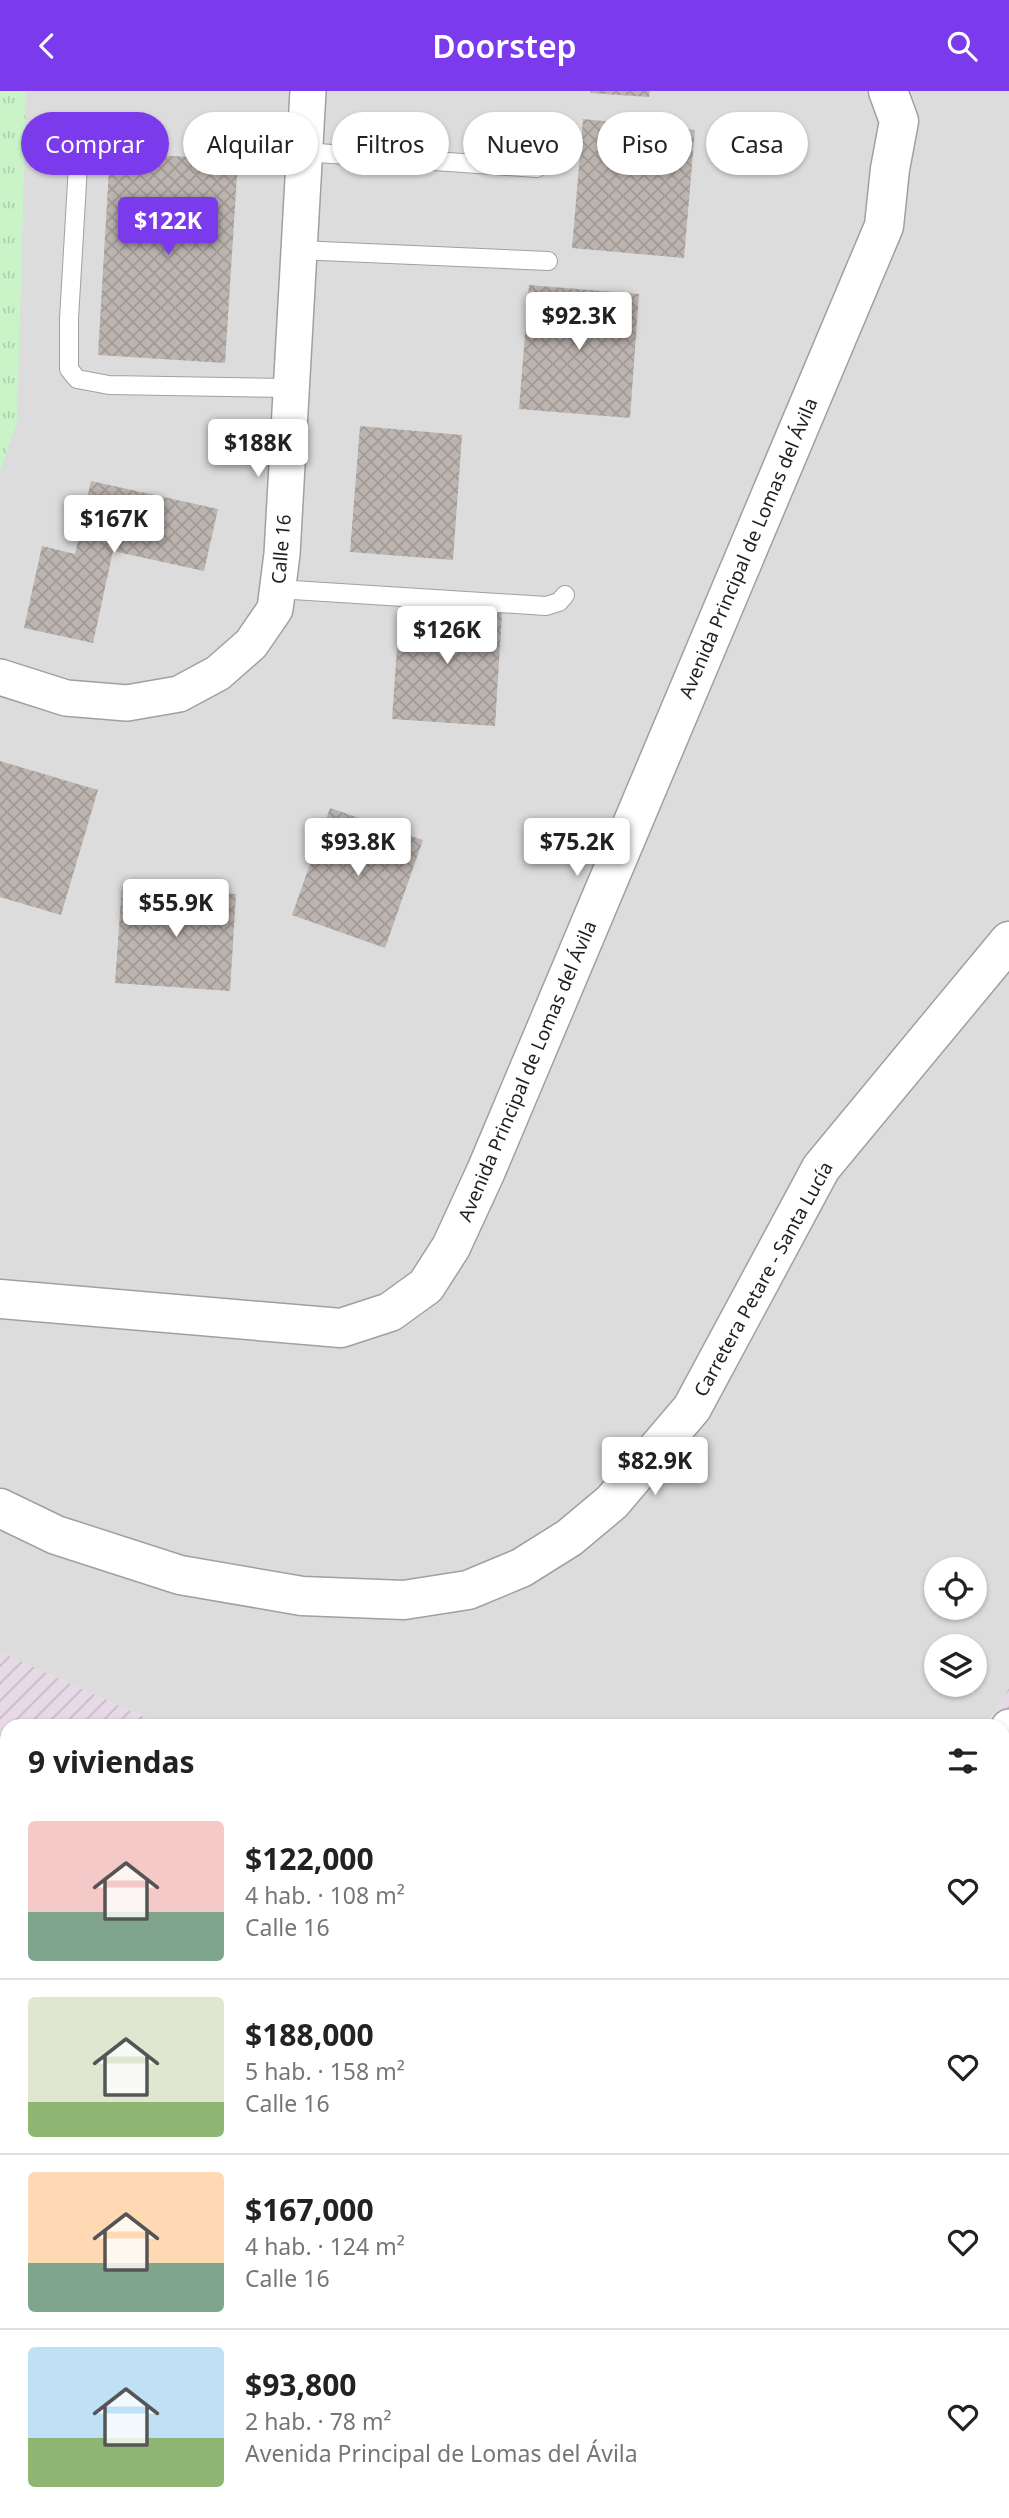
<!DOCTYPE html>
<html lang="es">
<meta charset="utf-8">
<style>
:root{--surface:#fff;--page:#f6f6f6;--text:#222;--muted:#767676;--line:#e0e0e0;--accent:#7c3aed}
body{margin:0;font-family:"Noto Sans",sans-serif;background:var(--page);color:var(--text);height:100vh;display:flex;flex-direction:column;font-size:26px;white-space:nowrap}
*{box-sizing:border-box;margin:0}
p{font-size:23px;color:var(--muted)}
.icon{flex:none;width:38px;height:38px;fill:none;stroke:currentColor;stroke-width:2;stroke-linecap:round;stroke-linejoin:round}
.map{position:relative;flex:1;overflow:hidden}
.drawer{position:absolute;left:0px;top:1628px;width:1010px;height:800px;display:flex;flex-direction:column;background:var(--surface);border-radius:21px 21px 0 0;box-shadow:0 2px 5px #0004}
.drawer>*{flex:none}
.banner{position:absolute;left:21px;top:21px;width:968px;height:63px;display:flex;gap:14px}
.buttons{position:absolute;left:924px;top:1466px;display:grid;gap:14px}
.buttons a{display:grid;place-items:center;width:63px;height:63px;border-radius:50%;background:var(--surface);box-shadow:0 2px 5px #0004;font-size:35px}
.price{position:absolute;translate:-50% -60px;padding:0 16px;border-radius:7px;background:#fff;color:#222;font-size:23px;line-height:46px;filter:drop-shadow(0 2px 4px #0008)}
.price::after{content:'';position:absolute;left:50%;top:42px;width:21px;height:16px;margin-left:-10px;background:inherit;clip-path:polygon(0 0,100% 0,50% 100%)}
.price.current{background:var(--accent);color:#fff}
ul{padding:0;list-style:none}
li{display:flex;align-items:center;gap:21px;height:175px;padding:0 28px}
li+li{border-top:2px solid var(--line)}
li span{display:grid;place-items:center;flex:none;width:196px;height:140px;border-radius:7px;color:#555}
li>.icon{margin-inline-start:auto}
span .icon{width:84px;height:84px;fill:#fffc;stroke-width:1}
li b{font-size:30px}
h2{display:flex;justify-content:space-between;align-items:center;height:84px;padding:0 28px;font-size:30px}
.chip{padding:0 24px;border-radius:32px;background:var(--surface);box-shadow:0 2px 5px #0004;font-size:24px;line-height:63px}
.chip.current{background:var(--accent);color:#fff}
header{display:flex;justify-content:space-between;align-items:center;height:91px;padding:0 28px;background:var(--accent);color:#fff;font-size:32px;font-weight:600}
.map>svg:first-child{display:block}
</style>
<header><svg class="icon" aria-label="back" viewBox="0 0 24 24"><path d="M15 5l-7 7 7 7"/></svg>Doorstep<svg class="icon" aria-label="search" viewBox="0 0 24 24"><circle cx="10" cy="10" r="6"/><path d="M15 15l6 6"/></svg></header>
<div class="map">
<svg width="1009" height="2427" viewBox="0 0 1009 2427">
<defs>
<pattern id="industrial-furrows" width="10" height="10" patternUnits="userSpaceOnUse" patternTransform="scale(1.75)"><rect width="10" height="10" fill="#e7d9e6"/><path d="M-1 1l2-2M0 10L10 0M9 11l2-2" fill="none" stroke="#c6bac5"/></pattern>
<pattern id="park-tufts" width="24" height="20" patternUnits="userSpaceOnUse" patternTransform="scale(1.75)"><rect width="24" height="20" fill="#c9f4c8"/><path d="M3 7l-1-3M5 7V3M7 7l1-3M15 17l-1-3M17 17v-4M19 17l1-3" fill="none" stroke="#acd1ab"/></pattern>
<pattern id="building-cross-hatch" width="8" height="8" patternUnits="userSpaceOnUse" patternTransform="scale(1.75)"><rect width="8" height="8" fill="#bcb4af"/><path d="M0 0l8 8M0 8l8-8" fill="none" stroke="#a19a96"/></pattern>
</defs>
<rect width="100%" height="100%" fill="#efebe6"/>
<path fill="#dddcdc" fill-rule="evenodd" d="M 0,0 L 1009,0 L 1009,1597 L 986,1634 L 162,1634 L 0,1561 ZM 936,1479 L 975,1479 L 975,1517 L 936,1517 ZM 936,1556 L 975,1556 L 975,1594 L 936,1594 Z"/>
<path fill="url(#industrial-furrows)" d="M 0,1561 L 162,1634 L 7,1634 L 7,2420 L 1003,2420 L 1003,1634 L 986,1634 L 1009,1597 L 1009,2427 L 0,2427 Z"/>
<path fill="url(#park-tufts)" d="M 0,0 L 26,0 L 17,330 L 0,380 Z"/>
<g fill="url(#building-cross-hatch)">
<path d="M 590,0 L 650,0 L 649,6 L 590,2 Z"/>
<path d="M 583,28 L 695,39 L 684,167 L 572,157 Z"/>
<path d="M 110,61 L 238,69 L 225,272 L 98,264 Z"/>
<path d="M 529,194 L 639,203 L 630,327 L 519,318 Z"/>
<path d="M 360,335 L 462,344 L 453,469 L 350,461 Z"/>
<path d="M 91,390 L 218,418 L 204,480 L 113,460 L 93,552 L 24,537 L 42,455 L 75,463 Z"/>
<path d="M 400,515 L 502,522 L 495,635 L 392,628 Z"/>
<path d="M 0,670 L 98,699 L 61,824 L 0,806 Z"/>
<path d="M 330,717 L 423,749 L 385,857 L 292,824 Z"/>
<path d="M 122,795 L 236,803 L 230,900 L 115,892 Z"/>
<path d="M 1009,1975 L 1009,2427 L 860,2427 L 860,2420 L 1003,2420 L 1003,1987 Z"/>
</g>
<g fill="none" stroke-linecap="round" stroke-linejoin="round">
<defs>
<g id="service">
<path d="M 80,40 L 69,228 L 69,278 L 77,288 L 109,294 L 291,297"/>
<path d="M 303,61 L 537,77"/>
<path d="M 298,159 L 548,170"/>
<path d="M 277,498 L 546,515 L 559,511 L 565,504"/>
</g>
<g id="minor">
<path d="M 0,586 L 66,607 L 127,612 L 179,603 L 218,582 L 251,553 L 275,518 L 282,463 L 308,0"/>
<path d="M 1003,1647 L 1009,1636"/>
<path d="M 1003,1941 L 1009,1929"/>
<path d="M 0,2052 L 7,2068"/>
<path d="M 0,2340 L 7,2353"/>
<path d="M 44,2420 L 47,2427"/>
<path d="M 297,2420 L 314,2427"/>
<path d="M 477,2427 L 480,2420"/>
<path d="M 838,2427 L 839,2420"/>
</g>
<g id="tertiary">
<path d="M 0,1208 L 341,1237 L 390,1221 L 426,1195 L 451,1156 L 486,1080 L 884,135 L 890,78 L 899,30 L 888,0"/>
<path d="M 0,1417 L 56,1444 L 180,1484 L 302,1505 L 404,1509 L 468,1499 L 521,1477 L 569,1447 L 612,1411 L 692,1317 L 821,1077 L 1009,850"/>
</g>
</defs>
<use href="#service" stroke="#a0a0a0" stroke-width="20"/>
<use href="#minor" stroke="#a0a0a0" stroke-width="38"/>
<use href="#tertiary" stroke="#a0a0a0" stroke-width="41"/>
<use href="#service" stroke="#fff" stroke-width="18"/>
<use href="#minor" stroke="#fff" stroke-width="35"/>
<use href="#tertiary" stroke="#fff" stroke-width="38"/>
</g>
<g text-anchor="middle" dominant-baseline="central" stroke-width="7" stroke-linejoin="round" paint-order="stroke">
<g font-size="19" fill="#1f1f1f" stroke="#fff">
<text transform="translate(748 457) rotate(-67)">Avenida Principal de Lomas del Ávila</text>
<text transform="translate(281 458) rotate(-85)">Calle 16</text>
<text transform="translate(527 980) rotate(-67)">Avenida Principal de Lomas del Ávila</text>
<text transform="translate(763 1188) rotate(-61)">Carretera Petare - Santa Lucía</text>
</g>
</g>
</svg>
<div class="buttons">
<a><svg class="icon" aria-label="locate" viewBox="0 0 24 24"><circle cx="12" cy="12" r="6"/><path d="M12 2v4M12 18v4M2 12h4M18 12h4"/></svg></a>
<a><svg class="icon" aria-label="layers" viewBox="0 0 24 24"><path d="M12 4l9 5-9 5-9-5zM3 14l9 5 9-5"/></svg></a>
</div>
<b class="price current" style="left:168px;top:166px">$122K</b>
<b class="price" style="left:579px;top:261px">$92.3K</b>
<b class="price" style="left:258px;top:388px">$188K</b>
<b class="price" style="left:114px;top:464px">$167K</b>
<b class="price" style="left:447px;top:575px">$126K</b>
<b class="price" style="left:358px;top:787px">$93.8K</b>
<b class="price" style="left:577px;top:787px">$75.2K</b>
<b class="price" style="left:176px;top:848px">$55.9K</b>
<b class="price" style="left:655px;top:1406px">$82.9K</b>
<div class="banner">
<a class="chip current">Comprar</a>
<a class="chip">Alquilar</a>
<a class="chip">Filtros</a>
<a class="chip">Nuevo</a>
<a class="chip">Piso</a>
<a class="chip">Casa</a>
</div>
<section class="drawer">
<h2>9 viviendas<svg class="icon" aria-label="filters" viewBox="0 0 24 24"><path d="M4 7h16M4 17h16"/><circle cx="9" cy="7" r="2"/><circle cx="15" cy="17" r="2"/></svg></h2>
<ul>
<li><span style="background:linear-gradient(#f6c9c9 65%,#7fa58c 0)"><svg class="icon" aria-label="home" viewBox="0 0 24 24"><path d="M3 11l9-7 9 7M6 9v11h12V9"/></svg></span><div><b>$122,000</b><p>4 hab. · 108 m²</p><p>Calle 16</p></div><svg class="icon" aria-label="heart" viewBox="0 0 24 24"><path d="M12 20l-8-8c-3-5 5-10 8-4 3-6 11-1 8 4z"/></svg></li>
<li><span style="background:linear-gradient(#dfe7d0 75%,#8fb573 0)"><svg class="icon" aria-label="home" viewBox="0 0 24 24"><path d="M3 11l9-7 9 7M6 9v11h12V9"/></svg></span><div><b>$188,000</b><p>5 hab. · 158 m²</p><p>Calle 16</p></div><svg class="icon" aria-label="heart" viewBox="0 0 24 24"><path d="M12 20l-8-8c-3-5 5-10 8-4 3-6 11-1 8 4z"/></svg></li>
<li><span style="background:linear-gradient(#ffd9b3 65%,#7fa58c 0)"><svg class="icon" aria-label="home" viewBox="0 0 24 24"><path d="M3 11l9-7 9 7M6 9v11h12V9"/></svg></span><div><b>$167,000</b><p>4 hab. · 124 m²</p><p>Calle 16</p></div><svg class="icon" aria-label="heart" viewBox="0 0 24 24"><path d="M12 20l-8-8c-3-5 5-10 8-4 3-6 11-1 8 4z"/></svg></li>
<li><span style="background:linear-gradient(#bfe0f5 65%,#8fb573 0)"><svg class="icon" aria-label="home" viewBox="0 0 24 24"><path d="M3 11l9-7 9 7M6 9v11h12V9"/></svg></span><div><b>$93,800</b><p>2 hab. · 78 m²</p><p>Avenida Principal de Lomas del Ávila</p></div><svg class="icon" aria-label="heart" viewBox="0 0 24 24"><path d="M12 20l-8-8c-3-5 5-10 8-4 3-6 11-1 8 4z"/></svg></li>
</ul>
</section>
</div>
